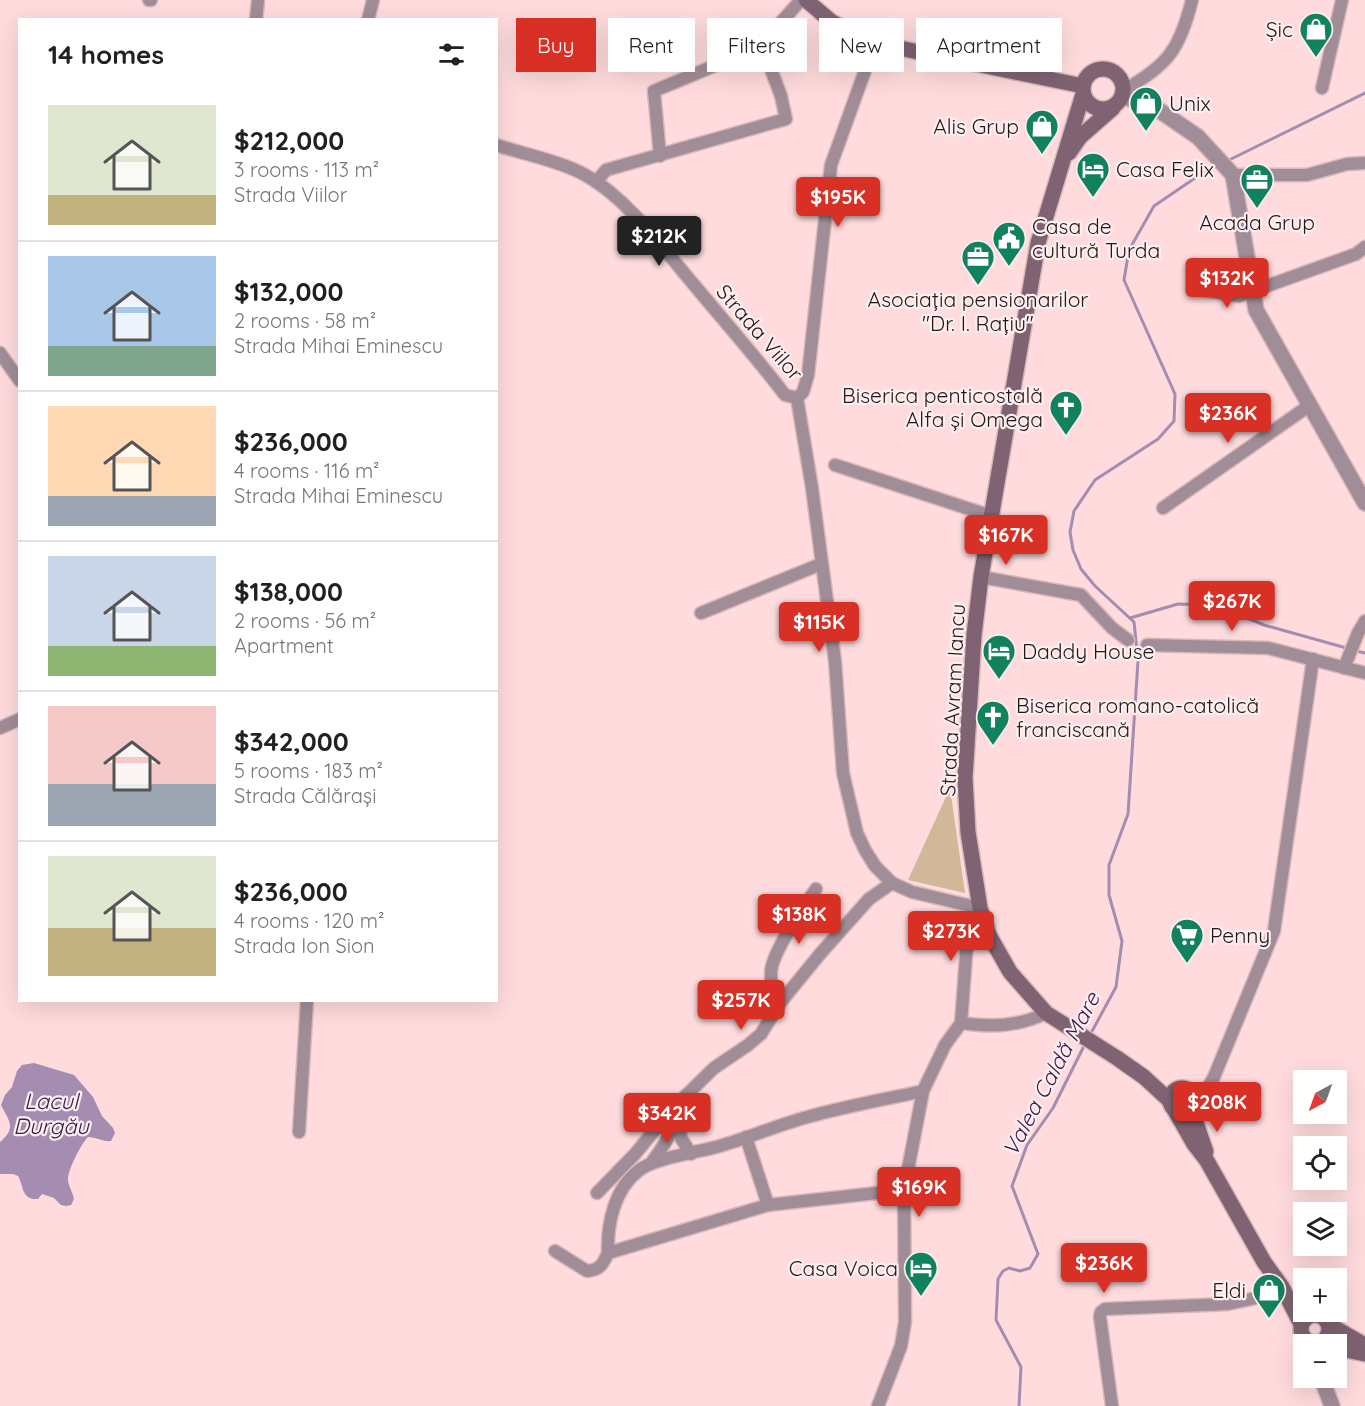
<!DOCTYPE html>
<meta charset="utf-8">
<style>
:root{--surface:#fff;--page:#f6f6f6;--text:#202124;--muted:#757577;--line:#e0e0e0;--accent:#d93025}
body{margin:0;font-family:Quicksand,sans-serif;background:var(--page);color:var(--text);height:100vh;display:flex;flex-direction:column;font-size:22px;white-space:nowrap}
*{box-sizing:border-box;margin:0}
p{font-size:20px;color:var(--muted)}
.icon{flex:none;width:33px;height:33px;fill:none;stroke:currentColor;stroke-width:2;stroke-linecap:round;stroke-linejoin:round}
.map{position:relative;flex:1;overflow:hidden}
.drawer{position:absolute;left:18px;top:18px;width:480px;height:984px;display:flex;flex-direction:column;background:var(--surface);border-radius:0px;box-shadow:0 6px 24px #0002}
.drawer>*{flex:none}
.top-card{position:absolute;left:516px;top:18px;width:570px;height:54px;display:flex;gap:12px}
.needle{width:39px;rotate:221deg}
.fabs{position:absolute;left:1293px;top:1070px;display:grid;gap:12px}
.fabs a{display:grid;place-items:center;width:54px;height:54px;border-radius:0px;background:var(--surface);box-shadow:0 6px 24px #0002;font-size:30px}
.price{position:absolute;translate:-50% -51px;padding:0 14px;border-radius:6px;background:var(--accent);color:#fff;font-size:20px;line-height:39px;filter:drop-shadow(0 2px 3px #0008)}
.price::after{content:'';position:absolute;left:50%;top:36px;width:18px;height:14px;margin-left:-9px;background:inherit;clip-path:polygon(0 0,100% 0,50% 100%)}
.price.active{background:#222;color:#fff}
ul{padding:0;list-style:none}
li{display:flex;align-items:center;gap:18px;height:150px;padding:0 30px}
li+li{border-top:2px solid var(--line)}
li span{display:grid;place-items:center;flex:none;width:168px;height:120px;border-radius:0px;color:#555}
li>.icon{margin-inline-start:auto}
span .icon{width:72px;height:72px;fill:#fffc;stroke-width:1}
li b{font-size:26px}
h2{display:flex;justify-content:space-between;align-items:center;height:72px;padding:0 30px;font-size:26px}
.pill{padding:0 21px;border-radius:0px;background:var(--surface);box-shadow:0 6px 24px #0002;font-size:21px;line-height:54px}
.pill.active{background:var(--accent);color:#fff}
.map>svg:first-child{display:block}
</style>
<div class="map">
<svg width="1365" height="1406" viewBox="0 0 1365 1406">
<rect width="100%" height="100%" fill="#ffdbdd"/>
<path fill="#d1b898" d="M 950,788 L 965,893 L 908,880 Z"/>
<path fill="#a58cb1" d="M 34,1063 L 74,1075 L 93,1097 L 102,1116 L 113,1128 L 115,1133 L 111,1141 C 103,1142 96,1137 88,1137 C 81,1144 67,1171 68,1181 C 69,1187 73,1193 74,1199 L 71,1205 L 66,1206 L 61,1205 L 54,1198 L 42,1194 L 38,1199 C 21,1200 24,1186 18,1176 L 13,1174 L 0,1174 L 0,1142 C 17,1128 9,1121 1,1105 L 5,1095 L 12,1087 L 17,1071 L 22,1065 Z"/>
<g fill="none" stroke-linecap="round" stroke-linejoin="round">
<g stroke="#a58cb1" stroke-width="3">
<path d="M 1227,161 L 1365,93"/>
<path d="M 1130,618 L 1178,604 L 1216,605 L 1264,625 L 1350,649"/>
<path d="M 1356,651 L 1365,653"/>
<path d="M 1090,1035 L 1116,987 L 1122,941 L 1109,895 L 1109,865 L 1128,814 L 1138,661 L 1134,622 L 1095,586 L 1081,569 L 1073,550 L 1070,532 L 1074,511 L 1095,480 L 1158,439 L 1174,421 L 1175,394 L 1124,280 L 1129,250 L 1154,206 L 1201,174 L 1218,165"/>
<path d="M 1019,1406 L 1021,1367 L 996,1320 L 998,1279 L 1003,1271 L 1009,1268 L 1020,1271 L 1030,1268 L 1038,1254 L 1012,1186 L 1027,1145 L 1053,1108 L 1085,1044"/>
</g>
<defs>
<g id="minor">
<path d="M 149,0 L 151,0"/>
<path d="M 256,20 L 258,0"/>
<path d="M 368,20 L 373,0"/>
<path d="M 1322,88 L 1342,0"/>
<path d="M 1124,90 C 1168,65 1180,49 1192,0"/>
<path d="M 496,145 C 524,154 563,162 587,176 C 629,200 664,250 695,286 C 725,322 757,358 785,395 L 797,398"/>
<path d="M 660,156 L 654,91 L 767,44 L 774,30 L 801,0"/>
<path d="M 1233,175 L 1307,175 L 1347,164 L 1365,163"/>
<path d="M 596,182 L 606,170 L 786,119 L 781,96 L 772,72 L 767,44"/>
<path d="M 1199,289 L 1239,296 L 1356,254 L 1365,247"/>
<path d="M 0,353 L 20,381"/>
<path d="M 797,398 L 812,488 L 835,661 L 843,773 L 857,833 L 865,850 L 875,866 L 892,883 L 912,892 L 980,908"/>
<path d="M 797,398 L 803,392 L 808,375 L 831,165 L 875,43"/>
<path d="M 835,465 L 991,516"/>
<path d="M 1163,508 L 1310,405"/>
<path d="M 981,577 L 1081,595 L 1112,628 L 1128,640"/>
<path d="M 701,613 L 821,564"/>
<path d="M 1147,645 L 1268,648 L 1365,673"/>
<path d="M 1344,668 L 1358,633 L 1365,621"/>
<path d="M 0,728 L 20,719"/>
<path d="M 780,1003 C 775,994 770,983 771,972 C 772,953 804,906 816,889"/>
<path d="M 961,1023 C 991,1027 1018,1027 1046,1013"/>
<path d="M 1194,1098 L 1206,1091 L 1214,1077 L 1274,931 L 1313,659"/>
<path d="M 678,1121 L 681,1138 L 691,1154"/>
<path d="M 299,1132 L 307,1000"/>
<path d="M 746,1137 L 768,1205"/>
<path d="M 652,1162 C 661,1150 669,1137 676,1123 C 680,1115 681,1108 687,1101"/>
<path d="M 597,1193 L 635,1154 L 673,1108 L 714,1068 L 748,1045 L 761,1034 L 780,1003 L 820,954 L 869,899 L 892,883"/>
<path d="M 555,1251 L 587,1271 C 600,1270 603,1264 608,1253 L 768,1205 L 904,1190"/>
<path d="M 608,1253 C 607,1224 614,1190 638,1171 C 654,1158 699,1152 720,1146 C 751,1137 780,1124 811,1116 C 848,1106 886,1099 923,1091"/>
<path d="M 878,1406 L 901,1346 L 905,1322 L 904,1190 L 923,1091 L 945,1045 L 961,1023 L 968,930 L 974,906"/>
<path d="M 1112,1406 L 1100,1317 L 1101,1312 L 1105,1309 L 1228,1304 L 1256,1298 L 1282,1287"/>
</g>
<g id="tertiary">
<path d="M 1123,97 L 1150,104 L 1198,137 L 1233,175 L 1256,310 L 1365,503"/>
<path d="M 1314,1343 L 1314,1344"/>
<path d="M 1321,1377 L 1332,1406"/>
</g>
<g id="secondary">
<path d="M 806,0 L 832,22 L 875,43 L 1083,86"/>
<circle cx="1103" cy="89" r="20"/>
<path d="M 1083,94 L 1038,243 L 981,577 L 974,635 L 965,778 L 968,832 L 980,908 L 989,935 L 1010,972 L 1046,1013 L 1117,1058 L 1144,1077 L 1170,1101"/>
<path d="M 1069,153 L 1080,137 L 1113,108"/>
<circle cx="1182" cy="1100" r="12"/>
<path d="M 1192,1106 L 1194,1117 L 1206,1152"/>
<path d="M 1174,1109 L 1194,1144 L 1207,1161 L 1264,1262 L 1282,1287 L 1301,1324"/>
<circle cx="1315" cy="1329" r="14"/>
<path d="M 1328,1324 L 1365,1345"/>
<path d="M 1336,1348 L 1365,1354"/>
</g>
</defs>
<use href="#minor" stroke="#d7b8ba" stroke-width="15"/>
<use href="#tertiary" stroke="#d7b8ba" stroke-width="18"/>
<use href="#secondary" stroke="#d7b8ba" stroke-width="18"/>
<use href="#minor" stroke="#a18d98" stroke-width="12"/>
<use href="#tertiary" stroke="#a18d98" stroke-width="15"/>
<use href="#secondary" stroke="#7f6372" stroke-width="15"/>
</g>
<defs>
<symbol id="shop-pin" viewBox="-11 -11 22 30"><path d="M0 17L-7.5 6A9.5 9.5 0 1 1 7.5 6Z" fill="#12815e" stroke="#fdeeef"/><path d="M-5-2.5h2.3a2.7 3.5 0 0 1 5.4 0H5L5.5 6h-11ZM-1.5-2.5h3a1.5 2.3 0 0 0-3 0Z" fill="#fff"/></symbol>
<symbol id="hotel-pin" viewBox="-11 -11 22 30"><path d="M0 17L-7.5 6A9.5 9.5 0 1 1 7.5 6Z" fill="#12815e" stroke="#fdeeef"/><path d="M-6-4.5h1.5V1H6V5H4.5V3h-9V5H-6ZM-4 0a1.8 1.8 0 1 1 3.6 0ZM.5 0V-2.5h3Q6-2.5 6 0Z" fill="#fff"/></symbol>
<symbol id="office-pin" viewBox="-11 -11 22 30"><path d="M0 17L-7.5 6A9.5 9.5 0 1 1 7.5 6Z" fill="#12815e" stroke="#fdeeef"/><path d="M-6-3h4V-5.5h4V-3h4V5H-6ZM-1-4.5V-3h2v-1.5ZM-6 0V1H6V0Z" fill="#fff"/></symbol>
<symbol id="civic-pin" viewBox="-11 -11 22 30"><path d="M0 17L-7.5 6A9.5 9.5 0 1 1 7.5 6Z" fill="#12815e" stroke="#fdeeef"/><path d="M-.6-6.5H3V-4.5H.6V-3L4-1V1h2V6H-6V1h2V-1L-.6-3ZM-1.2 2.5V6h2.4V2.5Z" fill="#fff"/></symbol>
<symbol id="church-pin" viewBox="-11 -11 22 30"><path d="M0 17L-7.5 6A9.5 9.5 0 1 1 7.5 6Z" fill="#12815e" stroke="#fdeeef"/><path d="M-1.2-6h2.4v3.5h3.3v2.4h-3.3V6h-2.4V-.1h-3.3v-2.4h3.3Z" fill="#fff"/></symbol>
<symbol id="supermarket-pin" viewBox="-11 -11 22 30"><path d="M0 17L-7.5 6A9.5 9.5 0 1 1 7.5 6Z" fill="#12815e" stroke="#fdeeef"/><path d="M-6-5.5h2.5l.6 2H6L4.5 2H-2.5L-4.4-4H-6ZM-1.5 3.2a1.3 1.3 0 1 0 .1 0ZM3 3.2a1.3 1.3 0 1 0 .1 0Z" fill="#fff"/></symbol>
</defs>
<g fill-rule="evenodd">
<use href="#shop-pin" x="1297" y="10" width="38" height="52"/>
<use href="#shop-pin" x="1127" y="84" width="38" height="52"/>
<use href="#shop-pin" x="1023" y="107" width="38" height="52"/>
<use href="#hotel-pin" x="1074" y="150" width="38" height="52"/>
<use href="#office-pin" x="1238" y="161" width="38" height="52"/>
<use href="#civic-pin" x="990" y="219" width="38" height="52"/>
<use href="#office-pin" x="959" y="238" width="38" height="52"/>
<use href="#church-pin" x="1047" y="388" width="38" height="52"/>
<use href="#hotel-pin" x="980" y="632" width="38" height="52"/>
<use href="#church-pin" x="974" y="698" width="38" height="52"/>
<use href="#supermarket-pin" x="1168" y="916" width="38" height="52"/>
<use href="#hotel-pin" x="902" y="1249" width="38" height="52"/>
<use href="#shop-pin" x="1250" y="1271" width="38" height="52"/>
</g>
<g text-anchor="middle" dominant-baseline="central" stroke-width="4.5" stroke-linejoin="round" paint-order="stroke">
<g font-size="21" fill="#231718" stroke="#fdeeef" text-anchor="start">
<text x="1293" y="29" text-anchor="end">Șic</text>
<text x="1169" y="103">Unix</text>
<text x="1019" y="126" text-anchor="end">Alis Grup</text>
<text x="1116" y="169">Casa Felix</text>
<text x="1257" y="222" text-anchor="middle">Acada Grup</text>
<text x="1032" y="226">Casa de<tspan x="1032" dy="24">cultură Turda</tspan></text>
<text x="978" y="299" text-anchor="middle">Asociația pensionarilor<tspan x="978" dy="24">"Dr. I. Rațiu"</tspan></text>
<text x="1043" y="395" text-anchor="end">Biserica penticostală<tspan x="1043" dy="24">Alfa și Omega</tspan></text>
<text x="1022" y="651">Daddy House</text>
<text x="1016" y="705">Biserica romano-catolică<tspan x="1016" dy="24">franciscană</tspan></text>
<text x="1210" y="935">Penny</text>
<text x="898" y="1268" text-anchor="end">Casa Voica</text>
<text x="1246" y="1290" text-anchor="end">Eldi</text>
</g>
<g font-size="21" fill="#231718" stroke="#fdeeef">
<text transform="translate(760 332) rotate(49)">Strada Viilor</text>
<text transform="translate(952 700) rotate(-87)">Strada Avram Iancu</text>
</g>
<g font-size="22" font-style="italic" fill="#3c1a4a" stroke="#fdeeef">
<text transform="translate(1051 1074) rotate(-62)">Valea Caldă Mare</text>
<text x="51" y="1101">Lacul<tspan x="51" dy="25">Durgău</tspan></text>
</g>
</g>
</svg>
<div class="fabs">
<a><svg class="needle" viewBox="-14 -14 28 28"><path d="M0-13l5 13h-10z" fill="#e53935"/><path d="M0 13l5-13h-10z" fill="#757577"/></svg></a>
<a><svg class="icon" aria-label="locate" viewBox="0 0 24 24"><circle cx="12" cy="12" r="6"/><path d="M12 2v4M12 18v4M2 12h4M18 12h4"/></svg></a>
<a><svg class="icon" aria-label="layers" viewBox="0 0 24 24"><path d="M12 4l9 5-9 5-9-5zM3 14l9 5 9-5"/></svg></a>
<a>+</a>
<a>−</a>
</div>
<b class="price" style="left:838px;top:228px">$195K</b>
<b class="price active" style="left:659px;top:267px">$212K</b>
<b class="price" style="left:1227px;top:309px">$132K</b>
<b class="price" style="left:1228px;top:444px">$236K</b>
<b class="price" style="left:1006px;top:566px">$167K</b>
<b class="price" style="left:1232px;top:632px">$267K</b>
<b class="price" style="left:819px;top:653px">$115K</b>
<b class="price" style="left:799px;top:945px">$138K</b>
<b class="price" style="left:951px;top:962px">$273K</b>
<b class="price" style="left:741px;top:1031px">$257K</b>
<b class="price" style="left:1217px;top:1133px">$208K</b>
<b class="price" style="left:667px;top:1144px">$342K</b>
<b class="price" style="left:919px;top:1218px">$169K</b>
<b class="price" style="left:1104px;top:1294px">$236K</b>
<div class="top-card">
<a class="pill active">Buy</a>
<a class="pill">Rent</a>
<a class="pill">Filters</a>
<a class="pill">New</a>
<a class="pill">Apartment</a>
</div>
<section class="drawer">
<h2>14 homes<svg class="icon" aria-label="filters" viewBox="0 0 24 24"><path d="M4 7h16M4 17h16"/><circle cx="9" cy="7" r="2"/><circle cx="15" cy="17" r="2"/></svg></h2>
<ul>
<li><span style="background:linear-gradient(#dfe7d0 75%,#c2b280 0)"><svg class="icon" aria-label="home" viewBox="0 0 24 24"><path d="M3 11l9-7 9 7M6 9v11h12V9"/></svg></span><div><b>$212,000</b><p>3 rooms · 113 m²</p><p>Strada Viilor</p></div></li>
<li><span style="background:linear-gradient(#a9c7e8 75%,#7fa58c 0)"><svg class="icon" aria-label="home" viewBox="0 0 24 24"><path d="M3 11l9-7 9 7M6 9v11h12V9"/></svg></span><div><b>$132,000</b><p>2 rooms · 58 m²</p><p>Strada Mihai Eminescu</p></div></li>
<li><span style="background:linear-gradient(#ffd9b3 75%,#9aa5b1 0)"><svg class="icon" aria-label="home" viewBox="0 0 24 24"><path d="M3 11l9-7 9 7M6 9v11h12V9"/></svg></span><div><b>$236,000</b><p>4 rooms · 116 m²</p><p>Strada Mihai Eminescu</p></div></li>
<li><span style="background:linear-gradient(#c9d6e8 75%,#8fb573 0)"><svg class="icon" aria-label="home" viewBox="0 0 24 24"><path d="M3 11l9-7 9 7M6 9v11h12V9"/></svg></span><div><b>$138,000</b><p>2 rooms · 56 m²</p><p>Apartment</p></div></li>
<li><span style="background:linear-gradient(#f6c9c9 65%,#9aa5b1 0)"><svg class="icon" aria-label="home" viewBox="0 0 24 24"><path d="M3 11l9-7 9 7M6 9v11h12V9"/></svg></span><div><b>$342,000</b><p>5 rooms · 183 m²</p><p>Strada Călărași</p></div></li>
<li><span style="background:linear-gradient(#dfe7d0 60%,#c2b280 0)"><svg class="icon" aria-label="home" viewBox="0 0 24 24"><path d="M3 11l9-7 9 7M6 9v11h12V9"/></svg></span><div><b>$236,000</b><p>4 rooms · 120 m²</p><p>Strada Ion Sion</p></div></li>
</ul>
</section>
</div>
